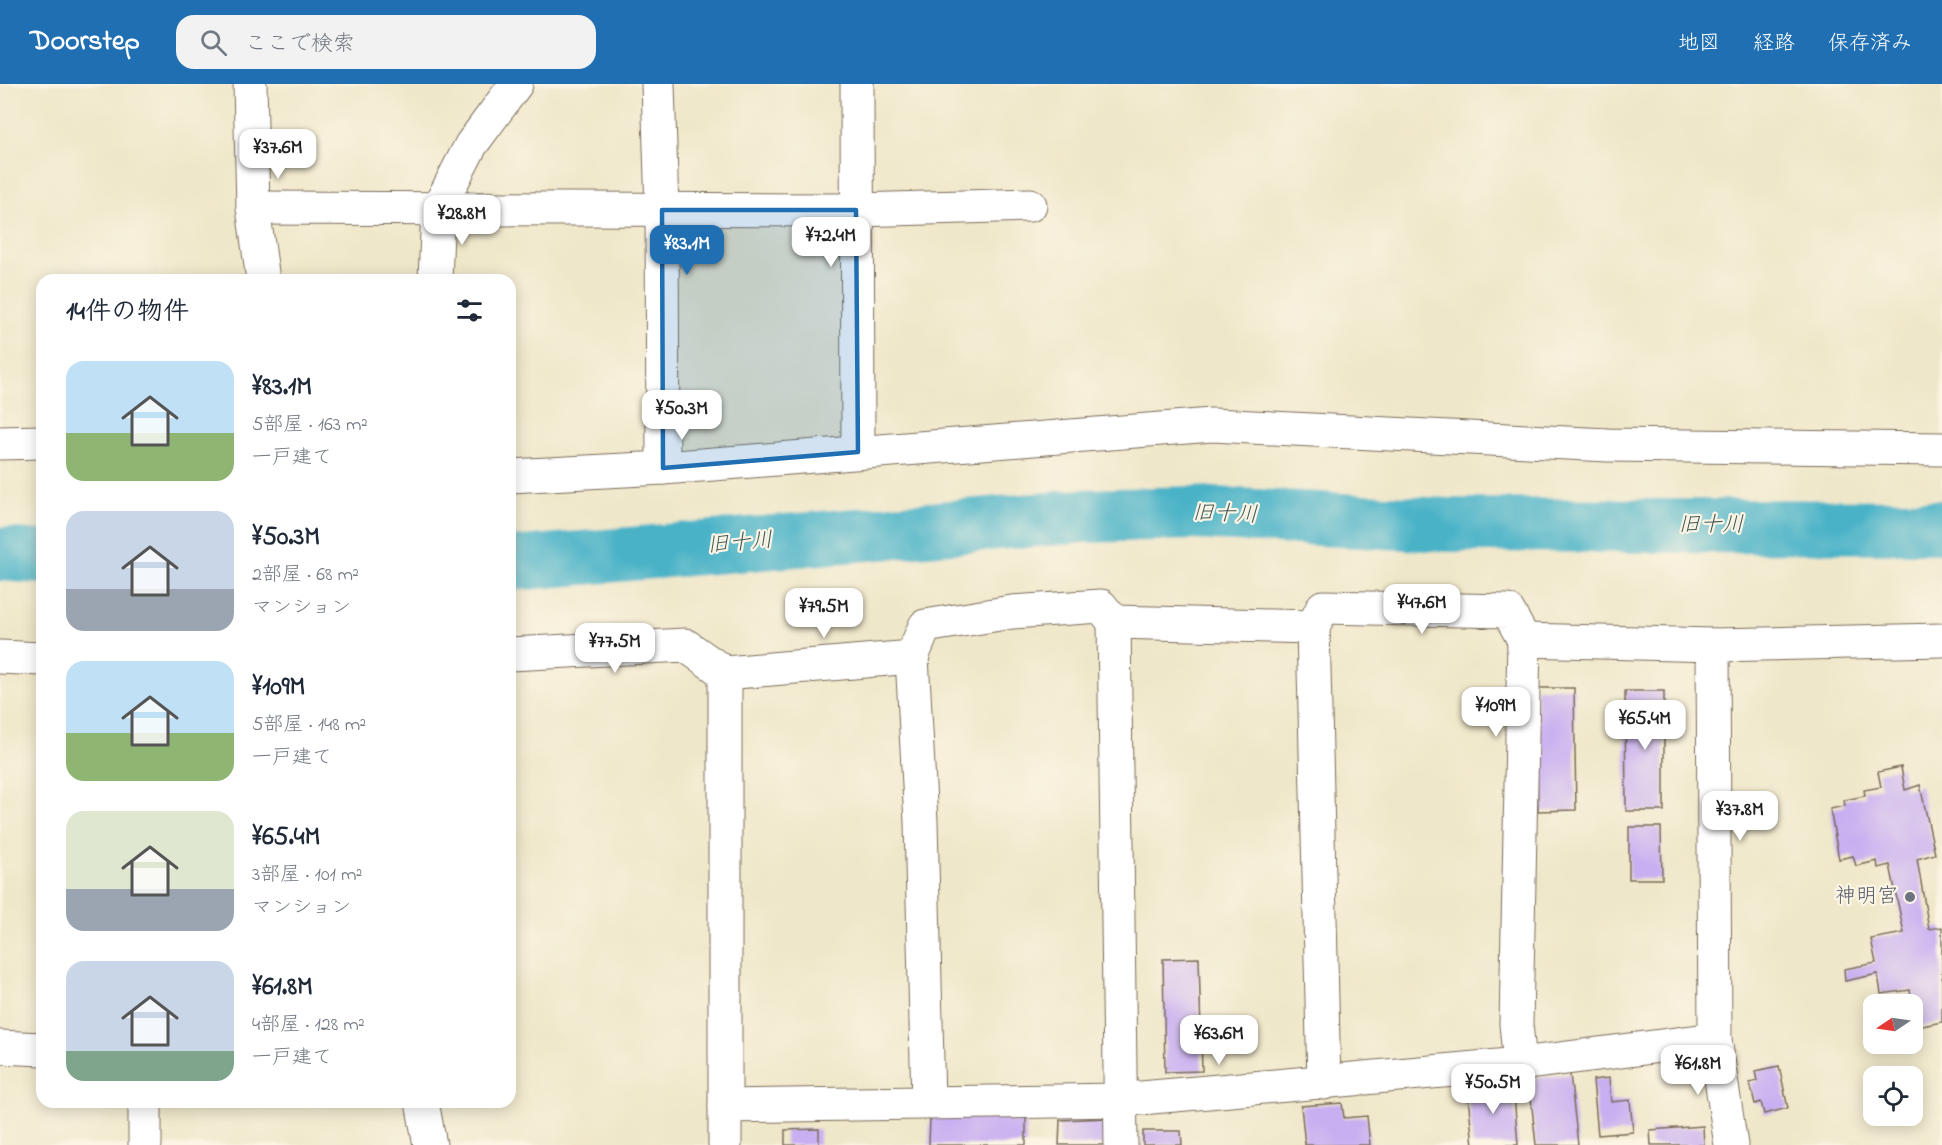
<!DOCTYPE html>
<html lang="ja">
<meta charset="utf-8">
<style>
:root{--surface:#fff;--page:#f2f2f3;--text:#1f2937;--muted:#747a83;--accent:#1f6fb2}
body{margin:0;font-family:"Indie Flower","Klee One",sans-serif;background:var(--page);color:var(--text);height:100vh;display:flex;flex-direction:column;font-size:22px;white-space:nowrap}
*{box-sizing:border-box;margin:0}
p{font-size:20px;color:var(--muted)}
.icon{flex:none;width:33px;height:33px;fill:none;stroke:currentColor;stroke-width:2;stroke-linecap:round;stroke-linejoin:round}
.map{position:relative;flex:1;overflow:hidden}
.sheet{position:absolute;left:36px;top:190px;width:480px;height:834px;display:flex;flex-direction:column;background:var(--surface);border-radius:18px;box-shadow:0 3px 15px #0003}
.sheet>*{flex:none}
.needle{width:39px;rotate:257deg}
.buttons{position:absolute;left:1863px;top:910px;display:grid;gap:12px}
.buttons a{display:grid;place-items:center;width:60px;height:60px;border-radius:12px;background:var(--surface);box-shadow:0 3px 15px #0003;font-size:30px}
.price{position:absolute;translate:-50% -51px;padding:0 14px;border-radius:12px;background:#fff;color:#222;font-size:20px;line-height:39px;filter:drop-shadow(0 2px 3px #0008)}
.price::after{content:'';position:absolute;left:50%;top:36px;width:18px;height:14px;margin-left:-9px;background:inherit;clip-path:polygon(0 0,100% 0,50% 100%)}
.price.current{background:var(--accent);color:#fff}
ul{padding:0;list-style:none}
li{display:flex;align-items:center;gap:18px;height:150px;padding:0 30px}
li span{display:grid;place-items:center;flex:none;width:168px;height:120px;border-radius:18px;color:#555}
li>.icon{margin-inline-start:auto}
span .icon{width:72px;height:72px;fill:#fffc;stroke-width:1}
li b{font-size:26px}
h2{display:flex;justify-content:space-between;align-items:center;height:72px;padding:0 30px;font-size:26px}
header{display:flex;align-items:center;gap:36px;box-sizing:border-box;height:84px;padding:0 30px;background:var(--accent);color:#fff}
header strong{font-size:28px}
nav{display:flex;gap:33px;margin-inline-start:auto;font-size:21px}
.search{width:420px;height:54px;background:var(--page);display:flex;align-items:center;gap:15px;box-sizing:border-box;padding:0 21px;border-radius:18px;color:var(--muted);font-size:22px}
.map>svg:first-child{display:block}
</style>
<header>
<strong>Doorstep</strong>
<div class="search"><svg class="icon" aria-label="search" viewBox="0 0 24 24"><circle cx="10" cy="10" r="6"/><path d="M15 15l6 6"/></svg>ここで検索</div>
<nav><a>地図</a><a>経路</a><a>保存済み</a></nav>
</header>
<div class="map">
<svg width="1942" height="1061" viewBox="0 0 1942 1061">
<rect width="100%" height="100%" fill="#fcf5e5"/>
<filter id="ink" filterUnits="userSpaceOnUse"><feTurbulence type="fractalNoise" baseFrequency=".0167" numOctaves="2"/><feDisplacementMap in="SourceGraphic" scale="12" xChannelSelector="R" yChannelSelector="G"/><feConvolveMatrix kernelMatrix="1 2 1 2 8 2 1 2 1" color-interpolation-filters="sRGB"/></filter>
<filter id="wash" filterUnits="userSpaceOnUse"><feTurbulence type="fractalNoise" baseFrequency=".008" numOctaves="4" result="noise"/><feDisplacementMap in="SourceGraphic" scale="24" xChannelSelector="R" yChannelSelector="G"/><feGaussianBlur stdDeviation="1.35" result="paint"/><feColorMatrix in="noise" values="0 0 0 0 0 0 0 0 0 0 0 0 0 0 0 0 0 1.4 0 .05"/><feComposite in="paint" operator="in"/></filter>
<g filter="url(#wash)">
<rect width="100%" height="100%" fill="#efe7c9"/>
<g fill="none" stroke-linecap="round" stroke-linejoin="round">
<g stroke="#49b2c7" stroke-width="54">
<path d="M 0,470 L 42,473"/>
<path d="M 510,480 L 1083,432 L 1192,429 L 1449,441 L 1942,443"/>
</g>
</g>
<g id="blocks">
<g fill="#c8aff1">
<path d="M 1536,604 L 1574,604 L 1576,726 L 1538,727 Z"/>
<path d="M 1625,607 L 1664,607 L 1664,727 L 1626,727 Z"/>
<path d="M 1901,683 L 1905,706 L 1920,701 L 1935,770 L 1917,775 L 1929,845 L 1942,843 L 1942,938 L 1917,943 L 1910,906 L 1881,910 L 1878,890 L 1845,897 L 1844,885 L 1876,879 L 1871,855 L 1904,849 L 1890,781 L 1878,784 L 1877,777 L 1856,782 L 1853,772 L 1839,775 L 1830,725 L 1845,722 L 1844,716 L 1865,712 L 1864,706 L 1881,703 L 1878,688 Z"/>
<path d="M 1629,743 L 1661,743 L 1662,795 L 1629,795 Z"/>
<path d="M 1199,874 L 1202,987 L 1165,988 L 1163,875 Z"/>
<path d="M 1779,982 L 1788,1024 L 1764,1030 L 1761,1018 L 1755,1020 L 1750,999 L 1757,997 L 1755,987 Z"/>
<path d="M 1570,990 L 1578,1061 L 1536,1061 L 1529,995 Z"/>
<path d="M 1609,994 L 1611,1018 L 1630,1016 L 1633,1048 L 1598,1051 L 1593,996 Z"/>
<path d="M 1513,998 L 1518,1061 L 1473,1061 L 1467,1003 Z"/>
<path d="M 1342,1019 L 1344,1034 L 1367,1032 L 1370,1061 L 1305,1061 L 1301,1022 Z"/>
<path d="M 1026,1032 L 1026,1061 L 929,1061 L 930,1033 Z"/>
<path d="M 1109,1034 L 1110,1061 L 1059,1061 L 1060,1036 Z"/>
<path d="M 1703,1042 L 1704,1061 L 1651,1061 L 1650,1046 Z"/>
<path d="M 819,1045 L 819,1061 L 785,1061 L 785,1046 Z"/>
<path d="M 1143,1047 L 1181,1047 L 1182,1061 L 1143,1061 Z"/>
</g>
</g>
</g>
<g filter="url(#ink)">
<use href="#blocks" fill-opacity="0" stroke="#7a6c5a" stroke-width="1.5"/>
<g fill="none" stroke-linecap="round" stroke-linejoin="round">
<defs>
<g id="minor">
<path d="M 250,0 L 253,124 L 263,196"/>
<path d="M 658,0 L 662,126 L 663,384"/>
<path d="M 857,0 L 858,368"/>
<path d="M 253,124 L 856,126 L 1030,121"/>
<path d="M 435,196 L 438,125 L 471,61 L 516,0"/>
<path d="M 0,359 L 42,358"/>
<path d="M 510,392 L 663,384 L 1212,341 L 1608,361 L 1942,365"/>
<path d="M 1313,543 L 1323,523 L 1508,527 L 1524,556"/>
<path d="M 1713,561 L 1715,955 L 1731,1061"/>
<path d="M 510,570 L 685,561 L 725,589"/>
<path d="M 0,573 L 42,575"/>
<path d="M 912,573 L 925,542 L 1012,528 L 1101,522 L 1114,538"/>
<path d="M 0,963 L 42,965"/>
<path d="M 1520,980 L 1516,940 L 1524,556 L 1713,561 L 1942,556"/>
<path d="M 145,1018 L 145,1061"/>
<path d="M 422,1018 L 430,1061"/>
<path d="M 725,1022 L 1119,1016 L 1520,980 L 1715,955"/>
<path d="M 725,1061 L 725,589 L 912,573 L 921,738 L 928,1018"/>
<path d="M 1121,1061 L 1114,538 L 1313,543 L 1324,999"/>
</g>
</defs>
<use href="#minor" stroke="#7a6c5a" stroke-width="35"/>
<use href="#minor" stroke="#fff" stroke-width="33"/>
</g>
</g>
<path fill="#1f6fb2" fill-opacity="0.2" stroke="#1f6fb2" stroke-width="4.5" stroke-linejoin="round" d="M 662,126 L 856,126 L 858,368 L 663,384 Z"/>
<circle fill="#6b7280" stroke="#fcf5e5" stroke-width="2" cx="1910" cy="813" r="6"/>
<g text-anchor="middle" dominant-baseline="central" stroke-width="4.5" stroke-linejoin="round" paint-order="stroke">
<g font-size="21" fill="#5b616d" stroke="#fcf5e5" text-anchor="end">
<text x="1898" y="813">神明宮</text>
</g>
<g font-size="22" font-style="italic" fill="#405a59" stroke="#fcf5e5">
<text transform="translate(1225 431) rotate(2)">旧十川</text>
<text x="1711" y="442">旧十川</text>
<text transform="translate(740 460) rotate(-5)">旧十川</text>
</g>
</g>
</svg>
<div class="buttons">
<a><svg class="needle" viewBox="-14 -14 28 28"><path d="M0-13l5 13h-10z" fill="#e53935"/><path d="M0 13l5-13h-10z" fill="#747a83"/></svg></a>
<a><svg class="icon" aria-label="locate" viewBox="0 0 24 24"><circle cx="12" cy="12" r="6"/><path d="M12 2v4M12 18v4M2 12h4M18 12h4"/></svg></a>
</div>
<b class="price" style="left:278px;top:96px">¥37.6M</b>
<b class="price" style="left:462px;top:162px">¥28.8M</b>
<b class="price" style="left:831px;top:184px">¥72.4M</b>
<b class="price current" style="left:687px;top:192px">¥83.1M</b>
<b class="price" style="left:682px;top:357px">¥50.3M</b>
<b class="price" style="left:1422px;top:551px">¥47.6M</b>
<b class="price" style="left:824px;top:555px">¥79.5M</b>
<b class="price" style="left:615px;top:590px">¥77.5M</b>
<b class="price" style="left:1496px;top:654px">¥109M</b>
<b class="price" style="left:1645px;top:667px">¥65.4M</b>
<b class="price" style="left:1740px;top:758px">¥37.8M</b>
<b class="price" style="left:1219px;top:982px">¥63.6M</b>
<b class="price" style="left:1698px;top:1012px">¥61.8M</b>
<b class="price" style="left:1493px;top:1031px">¥50.5M</b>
<section class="sheet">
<h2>14件の物件<svg class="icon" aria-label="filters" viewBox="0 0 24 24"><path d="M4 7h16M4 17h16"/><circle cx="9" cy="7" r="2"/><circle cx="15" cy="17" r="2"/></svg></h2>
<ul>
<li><span style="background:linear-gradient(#bfe0f5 60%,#8fb573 0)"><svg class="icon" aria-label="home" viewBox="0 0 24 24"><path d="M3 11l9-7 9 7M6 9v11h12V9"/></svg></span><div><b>¥83.1M</b><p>5部屋 · 163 m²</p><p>一戸建て</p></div></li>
<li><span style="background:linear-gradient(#c9d6e8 65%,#9aa5b1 0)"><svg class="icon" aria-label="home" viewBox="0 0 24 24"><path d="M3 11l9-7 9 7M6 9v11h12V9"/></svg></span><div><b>¥50.3M</b><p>2部屋 · 68 m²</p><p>マンション</p></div></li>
<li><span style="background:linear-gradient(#bfe0f5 60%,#8fb573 0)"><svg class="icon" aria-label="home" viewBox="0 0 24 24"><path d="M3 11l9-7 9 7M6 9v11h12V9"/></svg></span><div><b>¥109M</b><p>5部屋 · 148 m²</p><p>一戸建て</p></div></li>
<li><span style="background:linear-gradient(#dfe7d0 65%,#9aa5b1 0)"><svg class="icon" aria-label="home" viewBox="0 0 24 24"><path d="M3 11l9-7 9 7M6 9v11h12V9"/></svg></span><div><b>¥65.4M</b><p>3部屋 · 101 m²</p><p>マンション</p></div></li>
<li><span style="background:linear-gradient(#c9d6e8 75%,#7fa58c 0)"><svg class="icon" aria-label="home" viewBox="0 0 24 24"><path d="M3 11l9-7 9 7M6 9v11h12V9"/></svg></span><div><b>¥61.8M</b><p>4部屋 · 128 m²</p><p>一戸建て</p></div></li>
</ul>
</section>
</div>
